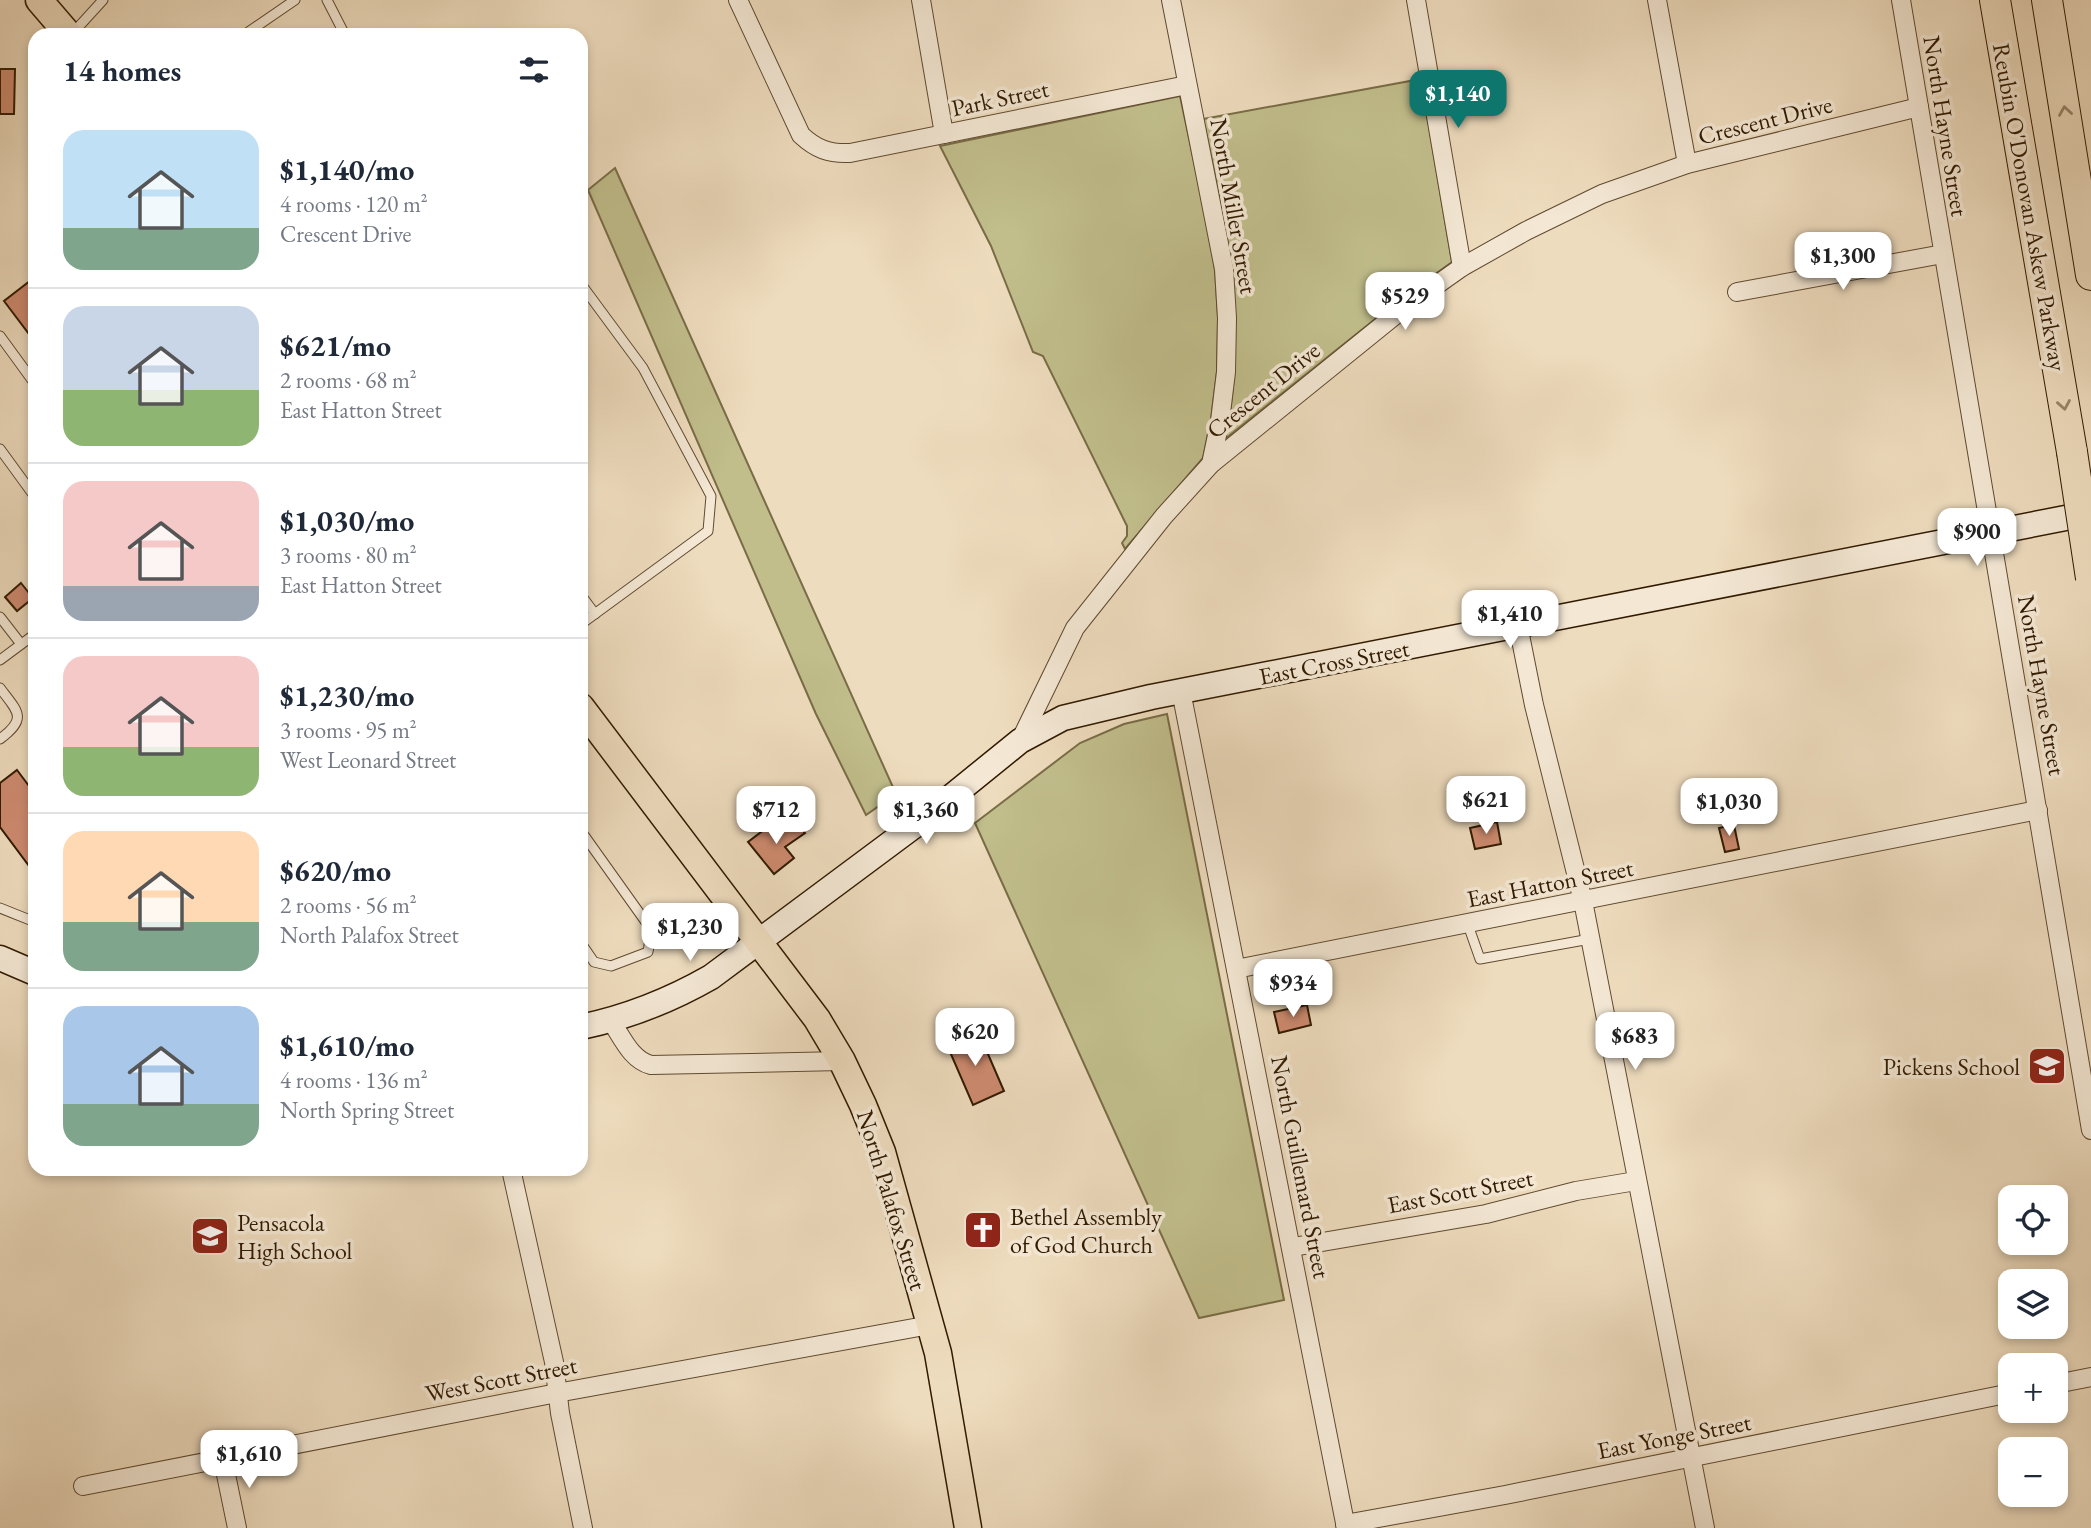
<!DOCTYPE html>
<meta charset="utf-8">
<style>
:root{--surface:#fff;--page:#f2f2f3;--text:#1f2937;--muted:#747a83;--line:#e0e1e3;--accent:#0f766e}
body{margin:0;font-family:"EB Garamond",serif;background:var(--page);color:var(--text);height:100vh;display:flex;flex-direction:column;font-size:26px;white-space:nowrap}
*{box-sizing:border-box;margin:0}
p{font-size:23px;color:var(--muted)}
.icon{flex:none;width:38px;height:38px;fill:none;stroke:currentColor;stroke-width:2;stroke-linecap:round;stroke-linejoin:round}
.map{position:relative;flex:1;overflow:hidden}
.panel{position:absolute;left:28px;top:28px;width:560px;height:1148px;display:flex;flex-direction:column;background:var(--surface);border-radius:21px;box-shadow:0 4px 10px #0003}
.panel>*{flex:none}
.tools{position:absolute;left:1998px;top:1185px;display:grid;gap:14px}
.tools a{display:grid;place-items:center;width:70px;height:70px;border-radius:14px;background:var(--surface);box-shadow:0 4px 10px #0003;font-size:35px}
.price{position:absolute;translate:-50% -60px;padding:0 16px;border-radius:14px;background:#fff;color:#222;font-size:23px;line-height:46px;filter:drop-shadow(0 2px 4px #0008)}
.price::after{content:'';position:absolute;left:50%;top:42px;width:21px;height:16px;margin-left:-10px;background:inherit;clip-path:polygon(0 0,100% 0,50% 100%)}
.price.on{background:var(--accent);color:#fff}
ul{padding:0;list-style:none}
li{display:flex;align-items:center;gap:21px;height:175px;padding:0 35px}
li+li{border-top:2px solid var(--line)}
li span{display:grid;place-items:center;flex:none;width:196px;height:140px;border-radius:21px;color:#555}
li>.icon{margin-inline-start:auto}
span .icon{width:84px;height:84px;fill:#fffc;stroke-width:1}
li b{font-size:30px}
h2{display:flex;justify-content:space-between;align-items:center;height:84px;padding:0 35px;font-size:30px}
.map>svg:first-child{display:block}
</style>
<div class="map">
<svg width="2091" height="1528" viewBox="0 0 2091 1528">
<rect width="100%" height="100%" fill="#eedcbe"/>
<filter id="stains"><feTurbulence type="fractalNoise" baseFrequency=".00286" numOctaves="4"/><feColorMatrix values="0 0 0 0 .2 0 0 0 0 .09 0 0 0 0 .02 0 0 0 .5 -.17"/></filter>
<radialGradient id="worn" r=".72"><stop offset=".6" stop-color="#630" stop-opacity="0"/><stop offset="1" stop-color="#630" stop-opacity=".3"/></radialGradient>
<g fill="#c1be8c" stroke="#796c46" stroke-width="2">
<path d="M 1421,79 L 1452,262 L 1399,300 L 1225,439 C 1249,329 1226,227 1203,119 Z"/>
<path d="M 1180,96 L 1207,222 L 1215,270 L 1218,318 L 1217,371 L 1211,419 L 1203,458 L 1125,549 L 1122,543 L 1127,536 L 1127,526 L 1043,356 L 1033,352 L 991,246 L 940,146 Z"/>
<path d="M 615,168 L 896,794 L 866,815 L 816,714 L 588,190 Z"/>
<path d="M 1167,714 L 1284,1300 L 1199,1318 L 975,823 L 1080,743 L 1124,724 Z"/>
</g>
<g fill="#ce8b70" stroke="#311a00" stroke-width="2">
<path d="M 0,69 L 15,69 L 14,114 L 0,114 Z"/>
<path d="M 35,277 L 35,342 L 4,301 Z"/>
<path d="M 21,583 L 33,598 L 17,611 L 5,597 Z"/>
<path d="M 17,770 L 35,794 L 35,798 L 29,803 L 35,811 L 35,874 L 0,827 L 0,783 Z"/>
<path d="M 795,821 L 805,833 L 785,847 L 794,858 L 774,874 L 748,842 L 769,826 L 776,836 Z"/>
<path d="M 1497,822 L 1501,844 L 1475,849 L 1470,828 Z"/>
<path d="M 1734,825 L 1739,849 L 1725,852 L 1719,828 Z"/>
<path d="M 1307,1005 L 1311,1025 L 1279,1033 L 1274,1012 Z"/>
<path d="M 978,1031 L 1004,1091 L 973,1105 L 947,1045 Z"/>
</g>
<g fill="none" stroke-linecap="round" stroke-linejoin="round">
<defs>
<g id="lane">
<path d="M 327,0 L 345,35"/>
<path d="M 72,34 L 103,0"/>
<path d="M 244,35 L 295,0"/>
<path d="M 581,284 L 643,368 L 711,496 L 708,531 L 581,624"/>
<path d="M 0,336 L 35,384"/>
<path d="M 0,449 L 35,497"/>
<path d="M 581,595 L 595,614"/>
<path d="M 0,617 L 21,644"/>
<path d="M 0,660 L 35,634"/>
<path d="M 0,688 C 18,712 28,718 0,739"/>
<path d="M 581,831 L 648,925 L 650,939 L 648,952 L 611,966 L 594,962 L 581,943"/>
<path d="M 0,908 L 35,922"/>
<path d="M 1468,925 L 1480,959 L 1590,939"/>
</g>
<g id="street">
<path d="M 738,0 L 801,135 C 816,149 829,154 850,153 L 1187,85"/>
<path d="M 921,0 L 944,134"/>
<path d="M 1171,0 L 1224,269 L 1227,318 L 1226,372 L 1220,421 L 1211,464"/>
<path d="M 1416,0 L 1462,267"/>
<path d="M 1657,0 L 1687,164"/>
<path d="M 1901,0 L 2091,1130"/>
<path d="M 1737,292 L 1943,254"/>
<path d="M 1518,625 L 1534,705 L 1583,901 L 1705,1528"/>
<path d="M 1181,691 L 1346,1528"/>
<path d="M 1020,741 L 1075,628 L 1164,516 L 1211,464 L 1404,308 L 1462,267 L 1526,231 L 1602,194 L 1687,164 L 1919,107"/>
<path d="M 1236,969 L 2038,810"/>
<path d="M 611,1021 C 622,1037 631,1060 651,1065 L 842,1061"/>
<path d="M 511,1169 L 554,1362 L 560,1413 L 583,1528"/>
<path d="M 1293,1247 L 1486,1214 L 1576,1191 L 1636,1181"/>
<path d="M 2056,1384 L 2091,1377"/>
<path d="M 223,1460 L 237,1528"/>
<path d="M 83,1486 L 557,1393 L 930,1325"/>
<path d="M 1345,1524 L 1505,1495 L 2011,1393"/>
</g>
<g id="secondary">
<path d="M 0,958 L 35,973"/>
<path d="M 581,1027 C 629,1017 669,1001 711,977 L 930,814 L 1020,741 L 1063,718 L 1151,697 L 2091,513"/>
</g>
<g id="primary">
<path d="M 39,0 L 69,35"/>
<path d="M 581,707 L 817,1019 L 842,1061 L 863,1105 L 882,1152 L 938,1353 L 968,1528"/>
</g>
<g id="highway">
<path d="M 1995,0 L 2072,452"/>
<path d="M 2047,0 L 2091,275"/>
</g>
</defs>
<use href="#lane" stroke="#604a30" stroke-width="11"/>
<use href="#street" stroke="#604a30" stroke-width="20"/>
<use href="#secondary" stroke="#311a00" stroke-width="27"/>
<use href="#primary" stroke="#311a00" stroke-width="29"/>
<use href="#highway" stroke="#311a00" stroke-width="32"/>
<use href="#lane" stroke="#f4e8d5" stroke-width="9"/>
<use href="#street" stroke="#f4e8d5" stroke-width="18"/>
<use href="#secondary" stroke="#f4e8d5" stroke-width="24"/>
<use href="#primary" stroke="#eedcbe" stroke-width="26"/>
<use href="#highway" stroke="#eedcbe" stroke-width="30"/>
<defs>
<path id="highway-bridge" d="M 2072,452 L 2091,578"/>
</defs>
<use href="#highway-bridge" stroke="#311a00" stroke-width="32" stroke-linecap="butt"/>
<use href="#highway-bridge" stroke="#eedcbe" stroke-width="30"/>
</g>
<defs><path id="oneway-chevron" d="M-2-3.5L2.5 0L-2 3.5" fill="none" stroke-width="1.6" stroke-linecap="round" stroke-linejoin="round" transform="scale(1.75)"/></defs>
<g stroke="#998568">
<use href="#oneway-chevron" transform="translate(2065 111) rotate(-99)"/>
<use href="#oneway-chevron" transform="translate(2064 405) rotate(80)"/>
</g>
<defs>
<symbol id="school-square" viewBox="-11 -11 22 22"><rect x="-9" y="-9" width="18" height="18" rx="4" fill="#8f2418" stroke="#f4e8d5"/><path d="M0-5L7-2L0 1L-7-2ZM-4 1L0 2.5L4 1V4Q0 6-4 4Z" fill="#fff"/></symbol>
<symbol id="church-square" viewBox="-11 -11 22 22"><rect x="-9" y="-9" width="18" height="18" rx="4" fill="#8f2418" stroke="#f4e8d5"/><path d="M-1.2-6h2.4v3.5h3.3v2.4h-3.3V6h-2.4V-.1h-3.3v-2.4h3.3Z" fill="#fff"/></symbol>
</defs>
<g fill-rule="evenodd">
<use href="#school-square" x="2025" y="1044" width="44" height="44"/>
<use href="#church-square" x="961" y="1208" width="44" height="44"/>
<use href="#school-square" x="188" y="1214" width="44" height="44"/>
</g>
<g text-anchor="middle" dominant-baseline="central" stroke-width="7" stroke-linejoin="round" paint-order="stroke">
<g font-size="24" fill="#311a00" stroke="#f4e8d5">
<text transform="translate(1000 98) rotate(-12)">Park Street</text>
<text transform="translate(1765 120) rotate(-14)">Crescent Drive</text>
<text transform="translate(1946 126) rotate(81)">North Hayne Street</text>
<text transform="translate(1234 206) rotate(80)">North Miller Street</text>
<text transform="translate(2030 207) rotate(80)">Reubin O'Donovan Askew Parkway</text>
<text transform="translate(1263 390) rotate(-39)">Crescent Drive</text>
<text transform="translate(1334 662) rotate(-11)">East Cross Street</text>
<text transform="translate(2042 685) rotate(80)">North Hayne Street</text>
<text transform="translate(1550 883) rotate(-11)">East Hatton Street</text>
<text transform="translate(1301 1167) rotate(79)">North Guillemard Street</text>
<text transform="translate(1460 1191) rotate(-11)">East Scott Street</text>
<text transform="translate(892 1200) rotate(73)">North Palafox Street</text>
<text transform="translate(501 1379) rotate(-11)">West Scott Street</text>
<text transform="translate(1674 1436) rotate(-11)">East Yonge Street</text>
</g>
<g font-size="24" fill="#311a00" stroke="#f4e8d5" text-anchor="start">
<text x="2020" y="1066" text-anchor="end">Pickens School</text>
<text x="1010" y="1216">Bethel Assembly<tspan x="1010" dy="28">of God Church</tspan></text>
<text x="237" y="1222">Pensacola<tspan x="237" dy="28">High School</tspan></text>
</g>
</g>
<rect width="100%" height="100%" filter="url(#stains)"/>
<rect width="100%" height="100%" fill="url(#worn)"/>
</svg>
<div class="tools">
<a><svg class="icon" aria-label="locate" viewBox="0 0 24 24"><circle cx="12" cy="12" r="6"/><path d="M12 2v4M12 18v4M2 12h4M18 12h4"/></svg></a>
<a><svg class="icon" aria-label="layers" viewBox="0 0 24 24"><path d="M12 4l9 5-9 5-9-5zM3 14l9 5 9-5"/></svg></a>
<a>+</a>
<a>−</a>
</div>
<b class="price on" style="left:1458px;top:130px">$1,140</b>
<b class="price" style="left:1843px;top:292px">$1,300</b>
<b class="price" style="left:1405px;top:332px">$529</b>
<b class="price" style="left:1977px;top:568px">$900</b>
<b class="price" style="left:1510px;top:650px">$1,410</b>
<b class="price" style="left:1486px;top:836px">$621</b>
<b class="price" style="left:1729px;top:838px">$1,030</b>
<b class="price" style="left:776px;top:846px">$712</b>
<b class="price" style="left:926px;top:846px">$1,360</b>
<b class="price" style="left:690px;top:963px">$1,230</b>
<b class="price" style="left:1293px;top:1019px">$934</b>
<b class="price" style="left:975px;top:1068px">$620</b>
<b class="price" style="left:1635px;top:1072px">$683</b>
<b class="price" style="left:249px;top:1490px">$1,610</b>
<section class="panel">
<h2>14 homes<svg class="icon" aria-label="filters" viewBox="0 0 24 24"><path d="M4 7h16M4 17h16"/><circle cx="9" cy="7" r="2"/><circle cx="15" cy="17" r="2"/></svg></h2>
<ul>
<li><span style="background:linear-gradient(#bfe0f5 70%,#7fa58c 0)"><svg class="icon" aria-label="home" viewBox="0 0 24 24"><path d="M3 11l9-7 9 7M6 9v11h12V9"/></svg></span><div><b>$1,140/mo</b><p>4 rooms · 120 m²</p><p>Crescent Drive</p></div></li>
<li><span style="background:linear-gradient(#c9d6e8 60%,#8fb573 0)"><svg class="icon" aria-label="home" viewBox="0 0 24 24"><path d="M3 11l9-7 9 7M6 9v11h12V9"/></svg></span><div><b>$621/mo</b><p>2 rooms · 68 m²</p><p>East Hatton Street</p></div></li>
<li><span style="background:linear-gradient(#f6c9c9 75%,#9aa5b1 0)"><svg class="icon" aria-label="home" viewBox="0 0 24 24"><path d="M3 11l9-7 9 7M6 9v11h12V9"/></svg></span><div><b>$1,030/mo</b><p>3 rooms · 80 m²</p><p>East Hatton Street</p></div></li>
<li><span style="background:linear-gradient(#f6c9c9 65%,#8fb573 0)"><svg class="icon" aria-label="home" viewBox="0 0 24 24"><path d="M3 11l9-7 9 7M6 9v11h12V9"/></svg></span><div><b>$1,230/mo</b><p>3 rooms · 95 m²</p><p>West Leonard Street</p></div></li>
<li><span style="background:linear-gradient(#ffd9b3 65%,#7fa58c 0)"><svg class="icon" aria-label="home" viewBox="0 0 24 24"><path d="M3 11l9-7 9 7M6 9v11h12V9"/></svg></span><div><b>$620/mo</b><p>2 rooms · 56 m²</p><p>North Palafox Street</p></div></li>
<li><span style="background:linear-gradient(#a9c7e8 70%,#7fa58c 0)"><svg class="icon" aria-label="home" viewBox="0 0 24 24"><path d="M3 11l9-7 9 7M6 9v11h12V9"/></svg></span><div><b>$1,610/mo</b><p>4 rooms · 136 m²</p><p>North Spring Street</p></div></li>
</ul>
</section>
</div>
